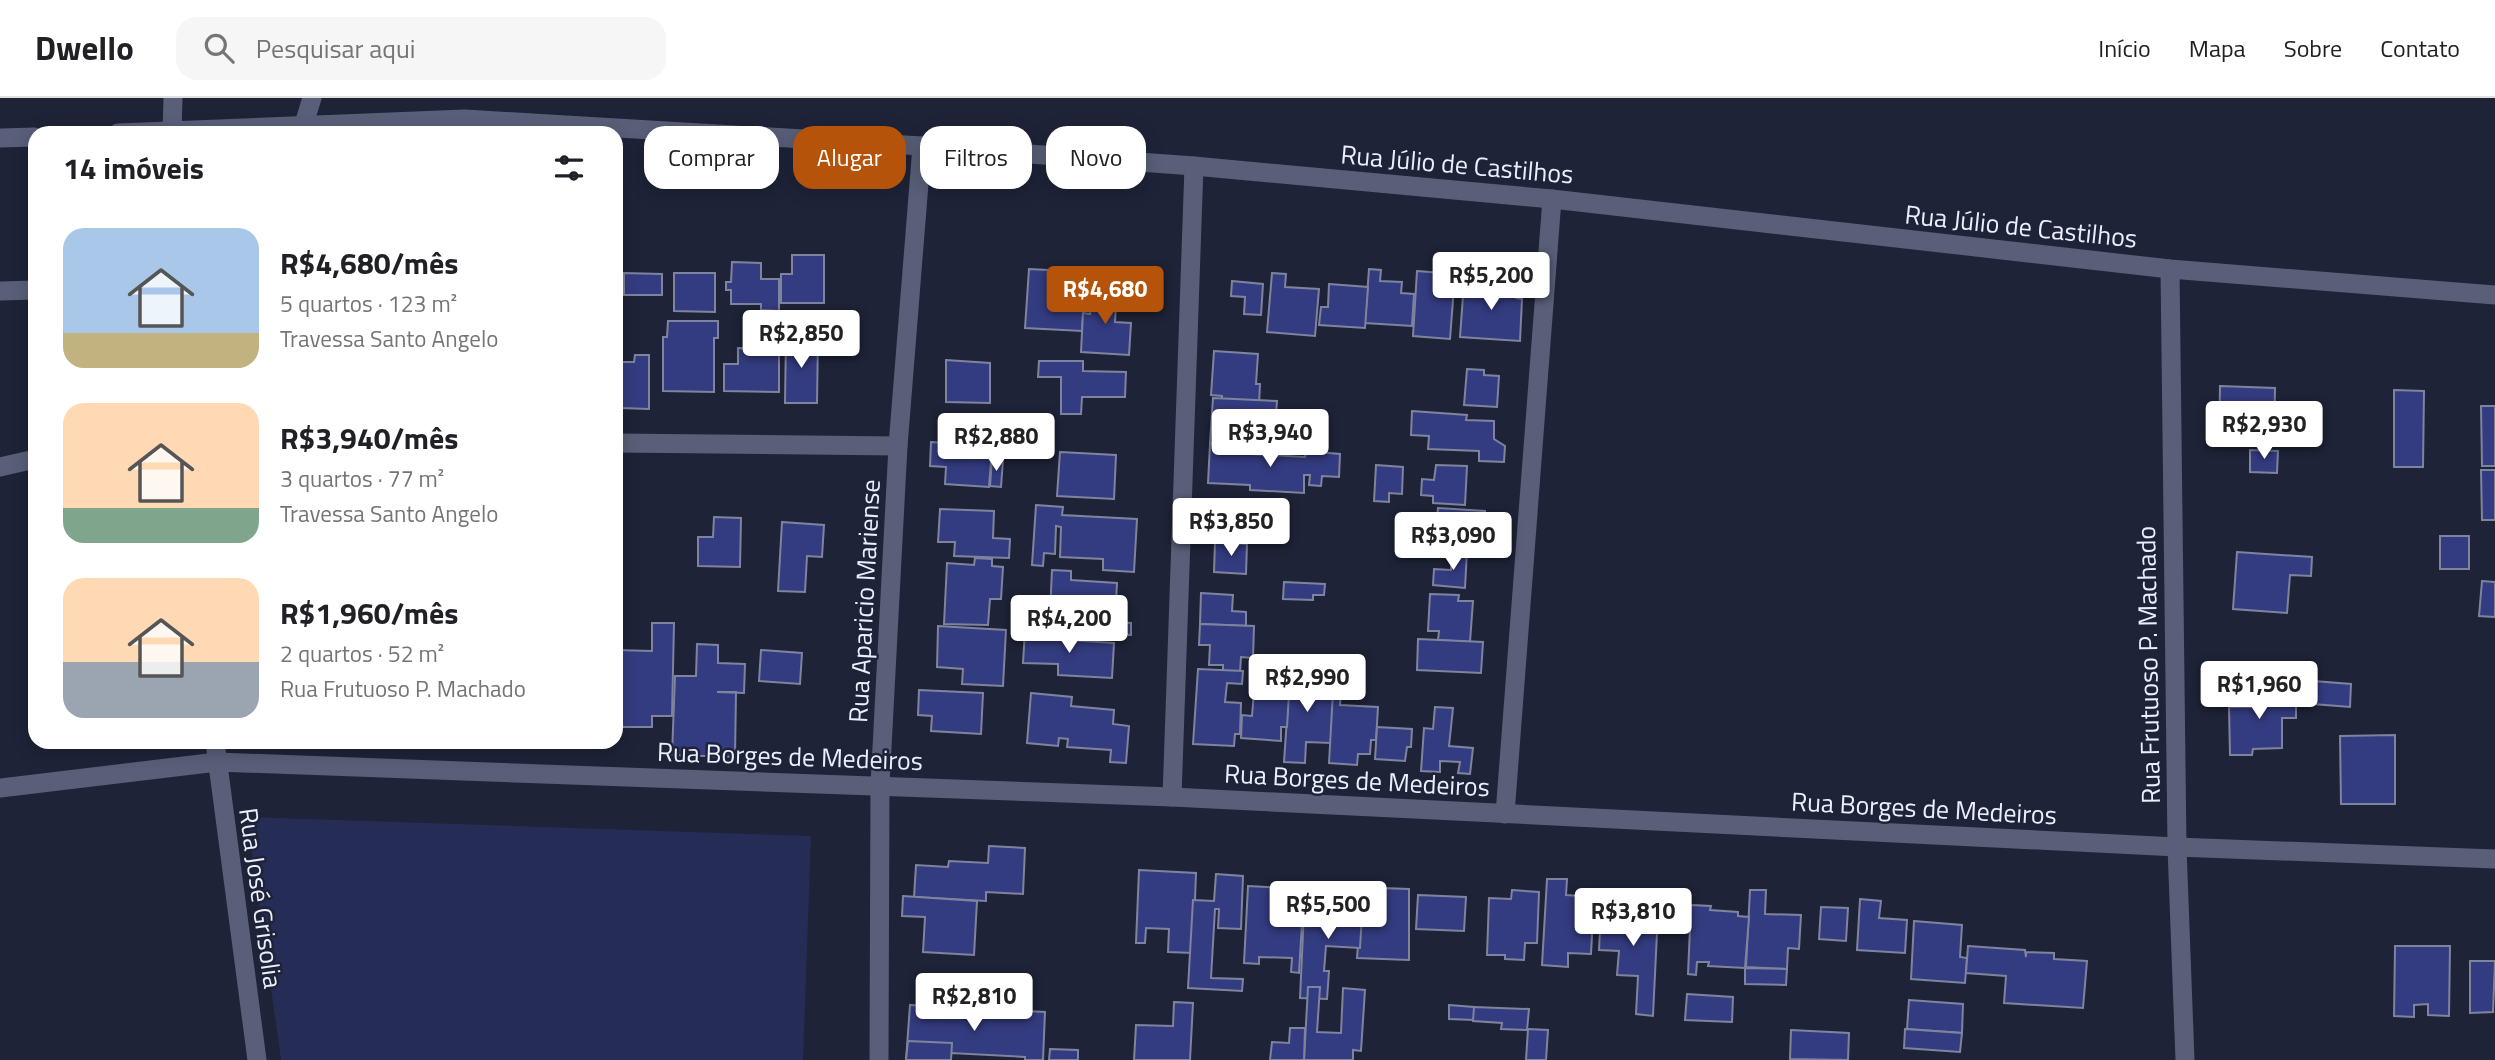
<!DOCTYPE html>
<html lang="pt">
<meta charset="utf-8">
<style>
:root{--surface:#fff;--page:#f6f6f6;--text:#202124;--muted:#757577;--line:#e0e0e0;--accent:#b45309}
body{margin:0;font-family:"Titillium Web",sans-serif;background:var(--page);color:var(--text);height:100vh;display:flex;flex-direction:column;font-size:26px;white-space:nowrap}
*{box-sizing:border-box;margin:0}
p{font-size:23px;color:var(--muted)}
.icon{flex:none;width:38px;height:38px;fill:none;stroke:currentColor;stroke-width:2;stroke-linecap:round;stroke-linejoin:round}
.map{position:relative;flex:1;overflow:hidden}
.sheet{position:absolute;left:28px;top:28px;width:595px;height:623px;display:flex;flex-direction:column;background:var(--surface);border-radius:21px;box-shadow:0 4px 18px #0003}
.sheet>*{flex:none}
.hud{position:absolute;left:644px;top:28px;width:665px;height:63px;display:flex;gap:14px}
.price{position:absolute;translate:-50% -60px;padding:0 16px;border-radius:7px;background:#fff;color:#222;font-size:23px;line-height:46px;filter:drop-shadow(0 2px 4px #0008)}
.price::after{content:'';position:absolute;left:50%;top:42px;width:21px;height:16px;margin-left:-10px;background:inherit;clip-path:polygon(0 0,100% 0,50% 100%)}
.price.active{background:var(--accent);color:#fff}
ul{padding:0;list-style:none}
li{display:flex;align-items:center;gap:21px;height:175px;padding:0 35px}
li span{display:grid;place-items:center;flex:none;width:196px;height:140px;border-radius:21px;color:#555}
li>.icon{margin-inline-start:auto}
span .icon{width:84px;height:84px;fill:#fffc;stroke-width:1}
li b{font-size:30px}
h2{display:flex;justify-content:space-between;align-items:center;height:84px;padding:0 35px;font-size:30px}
.tag{padding:0 24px;border-radius:21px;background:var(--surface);box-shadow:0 4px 18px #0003;font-size:24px;line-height:63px}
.tag.active{background:var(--accent);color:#fff}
header{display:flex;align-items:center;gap:42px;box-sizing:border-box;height:98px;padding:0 35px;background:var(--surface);border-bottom:2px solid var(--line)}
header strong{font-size:33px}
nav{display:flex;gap:38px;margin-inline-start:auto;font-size:24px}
.search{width:490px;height:63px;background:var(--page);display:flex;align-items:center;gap:18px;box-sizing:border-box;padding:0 24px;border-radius:21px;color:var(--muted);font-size:26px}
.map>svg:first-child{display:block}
</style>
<header>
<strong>Dwello</strong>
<div class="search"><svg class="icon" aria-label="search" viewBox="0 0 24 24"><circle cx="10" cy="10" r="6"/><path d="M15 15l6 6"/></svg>Pesquisar aqui</div>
<nav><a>Início</a><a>Mapa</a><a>Sobre</a><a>Contato</a></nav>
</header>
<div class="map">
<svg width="2495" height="962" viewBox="0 0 2495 962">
<rect width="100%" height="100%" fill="#1e2338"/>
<path fill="#252c56" d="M 247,719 L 811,738 L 803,962 L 281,962 Z"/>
<g fill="#343c81" stroke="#7e849e" stroke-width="2">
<path d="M 792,157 L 824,157 L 824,205 L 781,205 L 781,176 L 792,176 Z"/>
<path d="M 732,164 L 761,165 L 761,181 L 779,181 L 779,213 L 761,212 L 761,206 L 731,206 L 731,192 L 726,192 L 726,184 L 731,184 Z"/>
<path d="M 1029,171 L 1086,174 L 1082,233 L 1025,230 Z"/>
<path d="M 1369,171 L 1381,172 L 1380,183 L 1402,184 L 1401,195 L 1414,196 L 1412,228 L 1365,225 Z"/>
<path d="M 1417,173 L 1455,176 L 1450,241 L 1413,238 Z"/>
<path d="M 624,175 L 662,176 L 662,197 L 624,197 Z"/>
<path d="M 674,175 L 715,175 L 715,214 L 674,213 Z"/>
<path d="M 1272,175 L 1286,176 L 1285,189 L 1319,191 L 1315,238 L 1267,234 Z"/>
<path d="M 1232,183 L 1263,186 L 1261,217 L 1244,216 L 1245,199 L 1231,198 Z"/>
<path d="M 1464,184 L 1517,188 L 1516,200 L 1522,201 L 1520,243 L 1460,239 Z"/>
<path d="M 1329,186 L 1368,189 L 1365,230 L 1319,227 L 1321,209 L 1328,209 Z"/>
<path d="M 1092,189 L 1117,191 L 1115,224 L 1131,225 L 1129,257 L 1081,254 L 1083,215 L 1090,216 Z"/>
<path d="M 668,223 L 718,223 L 718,240 L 714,240 L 714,294 L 663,293 L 663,239 L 667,239 Z"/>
<path d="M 786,238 L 818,239 L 817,305 L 785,305 Z"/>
<path d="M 738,250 L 779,251 L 779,294 L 724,293 L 724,266 L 738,266 Z"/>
<path d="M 1214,253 L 1258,256 L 1256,286 L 1260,286 L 1259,307 L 1222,304 L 1222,298 L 1211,297 Z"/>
<path d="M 635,257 L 649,257 L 649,311 L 621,310 L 622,264 L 634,264 Z"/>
<path d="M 946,262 L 990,265 L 990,305 L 946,304 Z"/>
<path d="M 1039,263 L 1083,263 L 1083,273 L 1126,274 L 1125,299 L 1082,299 L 1081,316 L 1061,316 L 1061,279 L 1038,279 Z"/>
<path d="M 1467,271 L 1484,272 L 1484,277 L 1499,278 L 1497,309 L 1464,307 Z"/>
<path d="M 2220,288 L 2275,290 L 2274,344 L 2219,343 Z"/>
<path d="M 2394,292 L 2424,293 L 2423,369 L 2394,369 Z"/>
<path d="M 1213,300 L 1277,303 L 1274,342 L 1221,340 L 1220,345 L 1210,345 Z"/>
<path d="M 2481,308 L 2495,308 L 2495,368 L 2482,368 Z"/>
<path d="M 1412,313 L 1467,317 L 1466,322 L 1494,323 L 1494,341 L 1505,348 L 1504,364 L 1479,363 L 1479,353 L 1428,351 L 1429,338 L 1411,337 Z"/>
<path d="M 931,344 L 992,348 L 989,389 L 945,386 L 946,369 L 930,368 Z"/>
<path d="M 1210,346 L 1234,347 L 1234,355 L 1305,359 L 1306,353 L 1340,356 L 1339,379 L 1322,378 L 1321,388 L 1309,387 L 1310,377 L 1304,377 L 1304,395 L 1250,392 L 1250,387 L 1208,385 Z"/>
<path d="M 2250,352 L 2278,353 L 2277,375 L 2250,374 Z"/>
<path d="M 1060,354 L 1116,357 L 1114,401 L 1057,398 Z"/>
<path d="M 992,361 L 1003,362 L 1001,389 L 990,388 Z"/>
<path d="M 1376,367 L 1403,369 L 1402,396 L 1389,395 L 1389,404 L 1374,403 Z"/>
<path d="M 1436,367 L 1467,368 L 1465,407 L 1433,405 L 1433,398 L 1421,397 L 1422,381 L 1434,382 Z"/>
<path d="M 2481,372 L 2495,372 L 2495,422 L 2482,422 Z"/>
<path d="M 1206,404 L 1249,406 L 1248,422 L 1259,422 L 1258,438 L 1205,435 Z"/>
<path d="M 1036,407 L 1063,409 L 1062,417 L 1137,421 L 1134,474 L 1103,472 L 1103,461 L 1060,459 L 1061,429 L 1056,428 L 1055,456 L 1044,455 L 1043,468 L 1032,467 Z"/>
<path d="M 1438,410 L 1485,413 L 1484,444 L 1428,441 L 1429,431 L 1436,431 Z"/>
<path d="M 940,411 L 994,413 L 993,440 L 1010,441 L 1009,460 L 954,458 L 955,444 L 938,444 Z"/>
<path d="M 714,419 L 741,420 L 740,469 L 698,468 L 698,439 L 713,439 Z"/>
<path d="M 782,424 L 824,427 L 822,459 L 807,458 L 805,494 L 778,493 Z"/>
<rect x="2440" y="438" width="29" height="33"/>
<path d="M 1215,444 L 1247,446 L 1246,476 L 1214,474 Z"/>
<path d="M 1452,452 L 1467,453 L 1465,490 L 1433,487 L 1434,471 L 1451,472 Z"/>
<path d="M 2237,454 L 2312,459 L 2311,478 L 2290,477 L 2287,515 L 2233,511 Z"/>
<path d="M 975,460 L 992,461 L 992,468 L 1003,469 L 1001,501 L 990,501 L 988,527 L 944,526 L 947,465 L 974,467 Z"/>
<path d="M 1052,472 L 1071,473 L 1071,482 L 1117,485 L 1115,524 L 1131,525 L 1131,537 L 1075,535 L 1076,524 L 1068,523 L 1068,516 L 1050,515 Z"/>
<path d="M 2482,483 L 2495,484 L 2495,519 L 2479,518 Z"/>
<path d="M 1284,484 L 1325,486 L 1324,497 L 1313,497 L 1313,502 L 1283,501 Z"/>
<path d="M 1201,495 L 1233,497 L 1232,513 L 1246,514 L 1246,528 L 1200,526 Z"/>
<path d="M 1430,496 L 1459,497 L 1458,503 L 1473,503 L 1470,544 L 1438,542 L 1439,533 L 1428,533 Z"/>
<path d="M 652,525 L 674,525 L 672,618 L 652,618 L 652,629 L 616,629 L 616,552 L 652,553 Z"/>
<path d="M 1200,526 L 1254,528 L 1253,560 L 1241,559 L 1240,574 L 1223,573 L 1223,567 L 1209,567 L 1210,547 L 1199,547 Z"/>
<path d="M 938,528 L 1006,532 L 1003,588 L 962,586 L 963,571 L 937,569 Z"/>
<path d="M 1025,532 L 1054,533 L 1053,541 L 1114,545 L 1112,580 L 1058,577 L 1058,566 L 1023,565 Z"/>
<path d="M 1418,541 L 1483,544 L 1481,575 L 1417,572 Z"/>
<path d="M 697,546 L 718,547 L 718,565 L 745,566 L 744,595 L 717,594 L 736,594 L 735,659 L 672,657 L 675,578 L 696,578 Z"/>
<path d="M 761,552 L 802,555 L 800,586 L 759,583 Z"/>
<path d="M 1291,561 L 1304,561 L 1303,585 L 1334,587 L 1331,645 L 1306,644 L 1305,665 L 1284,664 Z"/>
<path d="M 1198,571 L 1243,573 L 1242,586 L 1227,585 L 1225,604 L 1241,605 L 1240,636 L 1235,636 L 1234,648 L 1193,646 Z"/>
<path d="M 2301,582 L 2351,586 L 2350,609 L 2300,605 Z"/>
<path d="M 2252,587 L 2283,587 L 2283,607 L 2296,606 L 2296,620 L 2282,620 L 2282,650 L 2253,651 L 2252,657 L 2230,657 L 2229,609 L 2252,609 Z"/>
<path d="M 919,592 L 983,595 L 981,636 L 931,633 L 932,618 L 918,617 Z"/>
<path d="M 1254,593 L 1289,595 L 1287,629 L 1281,629 L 1281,643 L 1241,640 L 1242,617 L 1252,618 Z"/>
<path d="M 1333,594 L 1341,594 L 1340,607 L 1378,609 L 1376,642 L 1371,642 L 1370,656 L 1358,656 L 1357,667 L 1329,665 Z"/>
<path d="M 1031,595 L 1072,599 L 1071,608 L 1114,612 L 1113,626 L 1129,628 L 1126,665 L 1110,664 L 1111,652 L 1067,649 L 1068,641 L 1059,640 L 1058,648 L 1027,645 Z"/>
<path d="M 1435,609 L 1453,610 L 1449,648 L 1473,650 L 1470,676 L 1458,675 L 1460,664 L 1440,663 L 1440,674 L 1421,673 L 1424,630 L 1433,631 Z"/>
<path d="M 1377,629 L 1412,631 L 1411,649 L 1407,649 L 1405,663 L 1375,661 Z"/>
<path d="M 2395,637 L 2395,706 L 2341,706 L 2340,638 Z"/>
<path d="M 989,748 L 1025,750 L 1023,796 L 986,794 L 986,803 L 914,799 L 916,767 L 948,769 L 949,763 L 988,765 Z"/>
<path d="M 1139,772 L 1196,775 L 1193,855 L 1168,854 L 1169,831 L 1146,830 L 1145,845 L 1136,845 Z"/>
<path d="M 1216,776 L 1243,778 L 1241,831 L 1218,830 L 1219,811 L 1215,811 L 1211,880 L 1243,881 L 1242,893 L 1188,890 L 1193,802 L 1214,803 Z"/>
<path d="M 1547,781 L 1567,781 L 1566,797 L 1594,799 L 1591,856 L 1568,855 L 1568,869 L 1542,867 Z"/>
<path d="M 1248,788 L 1304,791 L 1299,875 L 1291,874 L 1292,860 L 1259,859 L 1259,866 L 1244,865 Z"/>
<path d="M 1382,790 L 1409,791 L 1409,862 L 1357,860 L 1360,821 L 1380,822 Z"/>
<path d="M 1512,792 L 1539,794 L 1537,845 L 1525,845 L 1524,862 L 1505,861 L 1505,857 L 1487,857 L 1489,800 L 1511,801 Z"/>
<path d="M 1750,792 L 1766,792 L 1765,816 L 1801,817 L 1799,851 L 1788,850 L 1787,871 L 1746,869 Z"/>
<path d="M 1328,797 L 1363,799 L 1360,850 L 1326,848 L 1324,873 L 1329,873 L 1327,901 L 1300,900 L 1304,813 L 1327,814 Z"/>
<path d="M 1418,797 L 1466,799 L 1464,833 L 1416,831 Z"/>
<path d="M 903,798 L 977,803 L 974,857 L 923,854 L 925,819 L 902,818 Z"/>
<path d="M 1860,801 L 1881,803 L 1879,820 L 1907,822 L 1905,855 L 1857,852 Z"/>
<path d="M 1616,804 L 1640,805 L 1639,813 L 1658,814 L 1653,918 L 1636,916 L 1638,878 L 1617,877 L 1619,853 L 1599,852 L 1601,811 L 1616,812 Z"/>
<path d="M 1691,807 L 1711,808 L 1710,812 L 1738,814 L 1738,818 L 1749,819 L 1745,870 L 1708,868 L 1709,864 L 1697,864 L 1696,877 L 1688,876 Z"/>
<path d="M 1821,809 L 1848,810 L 1846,843 L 1819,841 Z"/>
<path d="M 1914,823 L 1962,827 L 1960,859 L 1967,860 L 1965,885 L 1911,881 Z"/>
<path d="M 1968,848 L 2025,852 L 2026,859 L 2026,854 L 2054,855 L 2054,861 L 2087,863 L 2083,910 L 2004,905 L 2006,878 L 1966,875 Z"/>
<path d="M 2395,848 L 2450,848 L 2449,918 L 2428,917 L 2428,906 L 2414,907 L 2414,919 L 2394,918 Z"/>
<path d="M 2470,863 L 2495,863 L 2493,914 L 2470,915 Z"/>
<path d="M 1745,870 L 1787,871 L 1786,887 L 1745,886 Z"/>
<path d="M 1308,889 L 1320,889 L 1317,934 L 1341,935 L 1343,890 L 1365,892 L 1361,953 L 1353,952 L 1353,962 L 1304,962 Z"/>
<path d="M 1687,896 L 1733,899 L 1732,924 L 1685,922 Z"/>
<path d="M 1909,902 L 1963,906 L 1962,935 L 1907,931 Z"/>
<path d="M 1174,904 L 1193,905 L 1190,962 L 1134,962 L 1136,927 L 1173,928 Z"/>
<path d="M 910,907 L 1045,914 L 1043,962 L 1025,962 L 1025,959 L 951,955 L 951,962 L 906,962 Z"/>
<path d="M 1449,907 L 1474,909 L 1474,922 L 1449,921 Z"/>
<path d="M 1474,909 L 1529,911 L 1527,932 L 1501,931 L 1502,925 L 1473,923 Z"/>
<path d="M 1290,930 L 1305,930 L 1304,962 L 1270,962 L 1272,944 L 1289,945 Z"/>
<path d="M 1528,931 L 1548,932 L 1546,962 L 1526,962 Z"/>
<path d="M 1905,931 L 1962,935 L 1960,954 L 1904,950 Z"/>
<path d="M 1791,932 L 1849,935 L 1848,962 L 1790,961 Z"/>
<path d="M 908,943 L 952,945 L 951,962 L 906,962 Z"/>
<path d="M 1050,951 L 1078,952 L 1078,962 L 1049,962 Z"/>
</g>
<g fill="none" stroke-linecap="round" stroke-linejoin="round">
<g stroke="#595f78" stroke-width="19">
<path d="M 0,193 L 35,192"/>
<path d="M 0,369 L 35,361"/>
</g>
<g stroke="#595f78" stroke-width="19">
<path d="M 304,26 L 312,0"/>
<path d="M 118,35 L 465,21 L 922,48 L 1194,68 L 1552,101 L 2170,171 L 2495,197"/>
<path d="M 172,35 L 173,0"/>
<path d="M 0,40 L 35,39"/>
<path d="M 2170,171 L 2177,749 L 2185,962"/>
<path d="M 616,345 L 898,348"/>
<path d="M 215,644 L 257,962"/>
<path d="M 0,690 L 217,664 L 1172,699 L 2177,749 L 2495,761"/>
<path d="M 1172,699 L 1194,68"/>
<path d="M 1505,716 L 1552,101"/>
<path d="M 879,962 L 880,687 L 898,348 L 922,48"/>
</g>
</g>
<g text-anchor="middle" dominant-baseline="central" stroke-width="5" stroke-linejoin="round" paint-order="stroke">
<g font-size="26" fill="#ebeefd" stroke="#1e2338">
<text transform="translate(1457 66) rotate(5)">Rua Júlio de Castilhos</text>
<text transform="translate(2021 128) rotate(6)">Rua Júlio de Castilhos</text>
<text transform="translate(864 503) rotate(-87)">Rua Aparicio Mariense</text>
<text transform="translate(2148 567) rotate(-91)">Rua Frutuoso P. Machado</text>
<text transform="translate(790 658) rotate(2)">Rua Borges de Medeiros</text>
<text transform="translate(1357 682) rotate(3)">Rua Borges de Medeiros</text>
<text transform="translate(1924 710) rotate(3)">Rua Borges de Medeiros</text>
<text transform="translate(261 800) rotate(82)">Rua José Grisolia</text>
</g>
</g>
</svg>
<b class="price" style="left:1491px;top:214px">R$5,200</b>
<b class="price active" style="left:1105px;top:228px">R$4,680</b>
<b class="price" style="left:801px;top:272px">R$2,850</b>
<b class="price" style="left:2264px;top:363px">R$2,930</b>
<b class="price" style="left:1270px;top:371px">R$3,940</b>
<b class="price" style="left:996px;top:375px">R$2,880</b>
<b class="price" style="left:1231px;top:460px">R$3,850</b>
<b class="price" style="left:1453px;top:474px">R$3,090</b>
<b class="price" style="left:1069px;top:557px">R$4,200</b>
<b class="price" style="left:1307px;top:616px">R$2,990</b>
<b class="price" style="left:2259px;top:623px">R$1,960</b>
<b class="price" style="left:1328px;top:843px">R$5,500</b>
<b class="price" style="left:1633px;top:850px">R$3,810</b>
<b class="price" style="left:974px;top:935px">R$2,810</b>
<div class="hud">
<a class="tag">Comprar</a>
<a class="tag active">Alugar</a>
<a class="tag">Filtros</a>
<a class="tag">Novo</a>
</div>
<section class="sheet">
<h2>14 imóveis<svg class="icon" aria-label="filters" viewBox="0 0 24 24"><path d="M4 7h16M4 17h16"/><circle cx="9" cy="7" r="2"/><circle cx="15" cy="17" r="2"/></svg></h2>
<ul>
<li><span style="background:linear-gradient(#a9c7e8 75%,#c2b280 0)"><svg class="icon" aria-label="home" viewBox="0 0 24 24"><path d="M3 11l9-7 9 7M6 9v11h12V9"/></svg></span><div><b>R$4,680/mês</b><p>5 quartos · 123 m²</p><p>Travessa Santo Angelo</p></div></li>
<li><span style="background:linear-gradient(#ffd9b3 75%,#7fa58c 0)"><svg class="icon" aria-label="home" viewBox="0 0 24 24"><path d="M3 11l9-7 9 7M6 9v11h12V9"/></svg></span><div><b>R$3,940/mês</b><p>3 quartos · 77 m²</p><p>Travessa Santo Angelo</p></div></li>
<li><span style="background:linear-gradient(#ffd9b3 60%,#9aa5b1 0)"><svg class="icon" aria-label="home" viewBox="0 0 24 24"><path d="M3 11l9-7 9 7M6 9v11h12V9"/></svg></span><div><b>R$1,960/mês</b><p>2 quartos · 52 m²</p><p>Rua Frutuoso P. Machado</p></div></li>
</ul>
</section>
</div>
